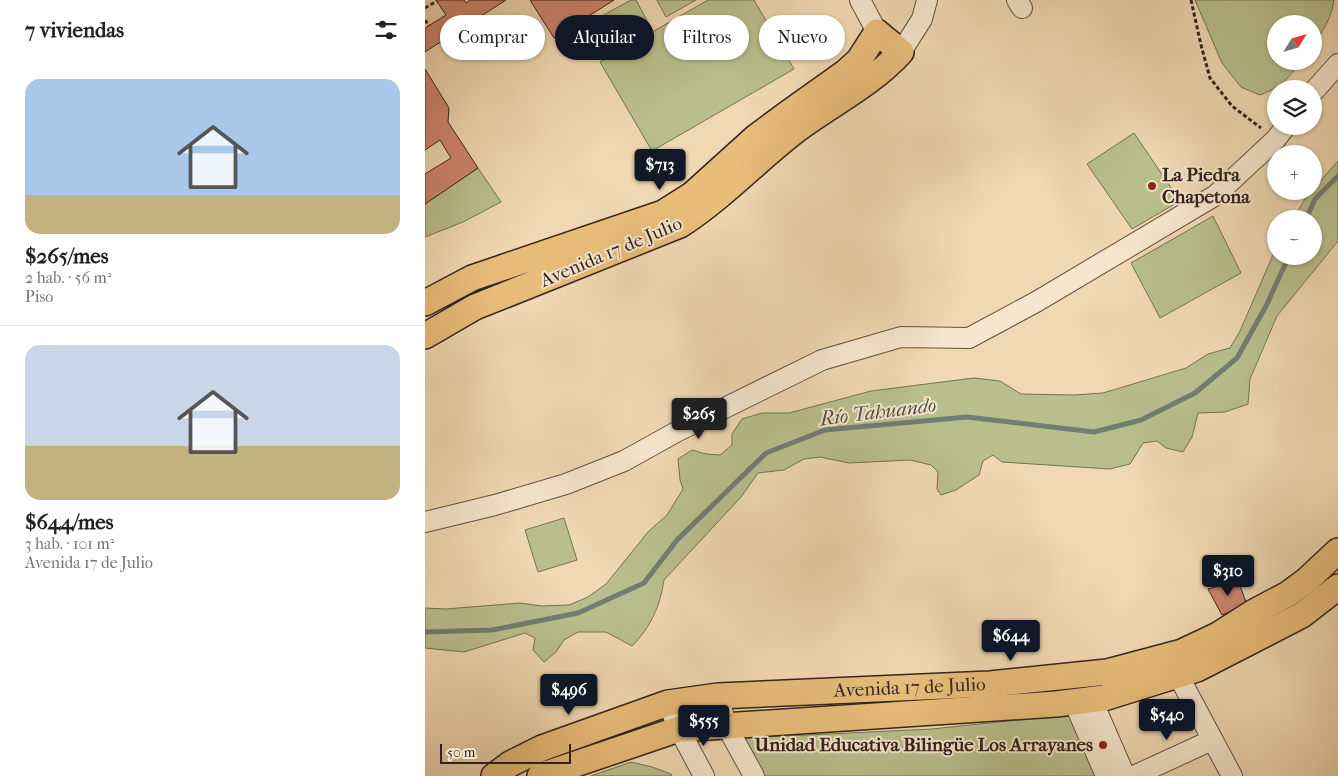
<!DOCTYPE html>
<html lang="es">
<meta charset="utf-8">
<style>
:root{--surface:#fff;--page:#f6f6f6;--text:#202124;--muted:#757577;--line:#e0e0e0;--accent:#111827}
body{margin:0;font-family:"IM FELL French Canon",serif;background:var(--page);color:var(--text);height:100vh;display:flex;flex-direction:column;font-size:19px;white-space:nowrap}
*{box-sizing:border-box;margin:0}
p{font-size:16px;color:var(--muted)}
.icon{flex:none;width:28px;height:28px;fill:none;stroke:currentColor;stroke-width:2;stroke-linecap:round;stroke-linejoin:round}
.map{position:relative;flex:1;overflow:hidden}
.drawer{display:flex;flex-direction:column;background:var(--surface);width:425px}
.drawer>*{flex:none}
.banner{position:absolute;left:15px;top:15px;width:475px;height:45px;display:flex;gap:10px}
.needle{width:32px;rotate:53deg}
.fabs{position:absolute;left:842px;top:15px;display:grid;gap:10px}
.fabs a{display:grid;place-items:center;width:55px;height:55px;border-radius:50%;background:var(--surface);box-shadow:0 1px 4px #0004;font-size:25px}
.scale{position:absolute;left:15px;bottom:12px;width:131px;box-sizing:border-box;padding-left:5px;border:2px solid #32231c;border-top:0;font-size:14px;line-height:18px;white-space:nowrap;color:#32231c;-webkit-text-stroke:4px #f5e6cd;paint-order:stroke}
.price{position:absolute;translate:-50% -42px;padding:0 11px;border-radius:5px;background:var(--accent);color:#fff;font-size:16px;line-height:32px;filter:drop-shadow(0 1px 2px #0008)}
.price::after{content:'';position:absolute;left:50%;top:30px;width:15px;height:11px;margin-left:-8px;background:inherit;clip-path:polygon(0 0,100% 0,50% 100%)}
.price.current{background:#222;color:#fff}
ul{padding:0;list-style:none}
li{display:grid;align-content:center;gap:10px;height:265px;padding:0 25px}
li+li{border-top:1px solid var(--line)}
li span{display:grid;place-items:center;height:155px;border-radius:15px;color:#555}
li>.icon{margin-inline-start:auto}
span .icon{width:90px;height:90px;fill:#fffc;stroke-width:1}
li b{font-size:21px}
h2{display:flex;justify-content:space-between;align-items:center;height:60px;padding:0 25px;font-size:21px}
.chip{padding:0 18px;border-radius:22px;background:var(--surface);box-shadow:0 1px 4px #0004;font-size:18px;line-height:45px}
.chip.current{background:var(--accent);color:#fff}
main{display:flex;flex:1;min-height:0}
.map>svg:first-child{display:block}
</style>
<main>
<section class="drawer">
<h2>7 viviendas<svg class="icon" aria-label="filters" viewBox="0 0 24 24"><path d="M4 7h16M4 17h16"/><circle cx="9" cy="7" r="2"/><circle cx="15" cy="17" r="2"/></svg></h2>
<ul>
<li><span style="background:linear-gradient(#a9c7e8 75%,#c2b280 0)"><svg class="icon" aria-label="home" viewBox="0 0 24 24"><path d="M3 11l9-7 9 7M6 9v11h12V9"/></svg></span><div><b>$265/mes</b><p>2 hab. · 56 m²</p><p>Piso</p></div></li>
<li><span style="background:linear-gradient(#c9d6e8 65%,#c2b280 0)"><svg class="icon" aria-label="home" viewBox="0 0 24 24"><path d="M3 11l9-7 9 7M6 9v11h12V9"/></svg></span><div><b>$644/mes</b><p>3 hab. · 101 m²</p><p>Avenida 17 de Julio</p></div></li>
</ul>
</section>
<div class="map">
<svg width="913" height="776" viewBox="0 0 913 776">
<rect width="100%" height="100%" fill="#f0d8b2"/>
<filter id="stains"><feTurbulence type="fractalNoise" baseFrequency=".004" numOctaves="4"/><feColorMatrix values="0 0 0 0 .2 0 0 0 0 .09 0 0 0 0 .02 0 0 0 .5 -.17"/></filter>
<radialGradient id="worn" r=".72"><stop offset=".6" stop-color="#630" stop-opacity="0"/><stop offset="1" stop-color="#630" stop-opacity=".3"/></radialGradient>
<g fill="#b8bf8d" stroke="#757154">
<path d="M 206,0 L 211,0 L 225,26 L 164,60 L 148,32 Z"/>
<path d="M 232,0 L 271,0 L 241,17 Z"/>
<path d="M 283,0 L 329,0 L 369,69 L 227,151 L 175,62 Z"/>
<path d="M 770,0 L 909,0 C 907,16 899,30 889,43 L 889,24 L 851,24 L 851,61 L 876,61 C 865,78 854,88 835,95 L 816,87 L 797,63 Z"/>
<path d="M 709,133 L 755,201 L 707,229 L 662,164 Z"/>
<path d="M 913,161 L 913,241 L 852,316 L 825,379 L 823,404 L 800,412 L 773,413 L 767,437 L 758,452 L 741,448 L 732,441 L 718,443 L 705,464 L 685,469 L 577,462 L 568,455 L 558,461 L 554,475 L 531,490 L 516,495 L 512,489 L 513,472 L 506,465 L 485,460 L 424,463 L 395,457 L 379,459 L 359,470 L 333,473 L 316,497 L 239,580 C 235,606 226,627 207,646 L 181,632 L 153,632 L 139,640 L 131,652 L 119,662 L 108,650 L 110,638 L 100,633 L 39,652 L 0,648 L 0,608 L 21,609 L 95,603 L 117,606 L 144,605 L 163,597 L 181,584 L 223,532 L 242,515 L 258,489 L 255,480 L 253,459 L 267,450 L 281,454 L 295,455 L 307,445 L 307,434 L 317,419 L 337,413 L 364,413 L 446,391 L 549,378 L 575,381 L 596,394 L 649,395 L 678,393 L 761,368 L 783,354 L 805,348 L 815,331 L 851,248 L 851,256 L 889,256 L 889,219 L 868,219 L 883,194 L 886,191 L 889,191 L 889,188 Z"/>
<path d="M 53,168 L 76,202 L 38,222 L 0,237 L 0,204 Z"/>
<path d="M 788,216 L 816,273 L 735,318 L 706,263 Z"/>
<path d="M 139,518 L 152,560 L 113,572 L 100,530 Z"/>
<path d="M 649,714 L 676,776 L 339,776 L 318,738 L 507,729 Z"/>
<path d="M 206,762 L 227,767 L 246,774 L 247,776 L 166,776 Z"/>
</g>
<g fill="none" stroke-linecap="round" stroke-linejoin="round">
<g stroke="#717d75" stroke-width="5">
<path d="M 881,219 L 890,199 L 913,176"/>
<path d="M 0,632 L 67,630 L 153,613 L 219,583 L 252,540 L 341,453 L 400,430 L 542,417 L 669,432 L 716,420 L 770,393 L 812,358 L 841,306 L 864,256"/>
</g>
</g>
<g fill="#ce856f" stroke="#32231c">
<path d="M 11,0 L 39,0 L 41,3 L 45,0 L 81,0 L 0,52 L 0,28 L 21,15 Z"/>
<path d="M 105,0 L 189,0 L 129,38 Z"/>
<path d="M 0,69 L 24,108 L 23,122 L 53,168 L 0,204 L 0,174 L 26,158 L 15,140 L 0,150 Z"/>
<path d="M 813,580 L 822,605 L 797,615 L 783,589 Z"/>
</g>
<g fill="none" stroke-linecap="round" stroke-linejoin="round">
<defs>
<g id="minor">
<path d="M 435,0 L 452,32"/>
<path d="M 592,0 L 597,8"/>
<path d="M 476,52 L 497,19 L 502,0"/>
<path d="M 889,91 L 913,64"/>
<path d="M 0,522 L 70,505 L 141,484 L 199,461 L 253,431 L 397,360 L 476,337 L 544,338 L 611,302 L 791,195 L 851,139 L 861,126"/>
<path d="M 753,675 L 807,776"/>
<path d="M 293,696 L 301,725 L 329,776"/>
<path d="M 667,700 L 700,776"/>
<path d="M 649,702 L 681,776"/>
<path d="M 243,703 L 254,729 L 279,776"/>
<path d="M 711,775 L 787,740"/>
</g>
<g id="major">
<path d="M 0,303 L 47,278 L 238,213 L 268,194 L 331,137 L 362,114 L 421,72 L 434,60 L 452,32 L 476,52 C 446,85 406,104 370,131 C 331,161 297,198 255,225 L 50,307 L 0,336"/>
<path id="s1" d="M 69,776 L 85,764 L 117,748 L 243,703 L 293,696 L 565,684 L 682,672 L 757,652 L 793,635 L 829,612 L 863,594 L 882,580 L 913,551"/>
<path d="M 115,776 L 254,729 L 631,704 L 679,698 L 772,669 L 877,615 L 913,587"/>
</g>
</defs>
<use href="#minor" stroke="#625042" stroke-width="22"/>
<use href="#major" stroke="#32231c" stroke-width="28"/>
<g stroke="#32231c" stroke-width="3" stroke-dasharray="4 2.5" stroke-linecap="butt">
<path d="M 766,0 L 776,45 L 785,78 L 807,106 L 836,128"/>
<path d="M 0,8 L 12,1"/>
<path d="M 0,20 L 4,26"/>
</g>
<use href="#minor" stroke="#f5e6cd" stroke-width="20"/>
<use href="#major" stroke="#e8bc79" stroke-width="25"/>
</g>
<g fill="#8f2418" stroke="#f5e6cd" stroke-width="2">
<circle cx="727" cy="186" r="5"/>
<circle cx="678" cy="745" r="5"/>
</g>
<g text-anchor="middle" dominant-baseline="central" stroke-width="4" stroke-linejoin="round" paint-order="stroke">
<g font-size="19" font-weight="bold" fill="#32231c" stroke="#f5e6cd" text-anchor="start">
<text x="737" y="175">La Piedra<tspan x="737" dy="22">Chapetona</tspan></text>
<text x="668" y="745" text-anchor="end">Unidad Educativa Bilingüe Los Arrayanes</text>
</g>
<g font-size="19" fill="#32231c" stroke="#f5e6cd">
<text transform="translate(186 252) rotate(-23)">Avenida 17 de Julio</text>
<text stroke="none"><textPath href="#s1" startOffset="432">Avenida 17 de Julio</textPath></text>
</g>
<g font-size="20" font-style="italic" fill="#525049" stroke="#f5e6cd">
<text transform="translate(453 412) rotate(-7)">Río Tahuando</text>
</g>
</g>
<rect width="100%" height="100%" filter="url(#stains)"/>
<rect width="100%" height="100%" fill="url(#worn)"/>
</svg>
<div class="fabs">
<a><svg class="needle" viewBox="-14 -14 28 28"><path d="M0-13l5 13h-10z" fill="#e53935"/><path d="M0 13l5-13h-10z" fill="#757577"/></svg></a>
<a><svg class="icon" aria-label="layers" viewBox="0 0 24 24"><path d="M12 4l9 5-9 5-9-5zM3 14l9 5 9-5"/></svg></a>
<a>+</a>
<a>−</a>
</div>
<div class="scale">50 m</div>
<b class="price" style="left:235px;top:191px">$713</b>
<b class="price current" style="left:274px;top:440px">$265</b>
<b class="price" style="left:803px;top:597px">$310</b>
<b class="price" style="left:586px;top:662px">$644</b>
<b class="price" style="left:144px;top:716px">$496</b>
<b class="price" style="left:742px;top:741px">$540</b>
<b class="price" style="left:279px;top:747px">$555</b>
<div class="banner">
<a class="chip">Comprar</a>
<a class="chip current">Alquilar</a>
<a class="chip">Filtros</a>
<a class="chip">Nuevo</a>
</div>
</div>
</main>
